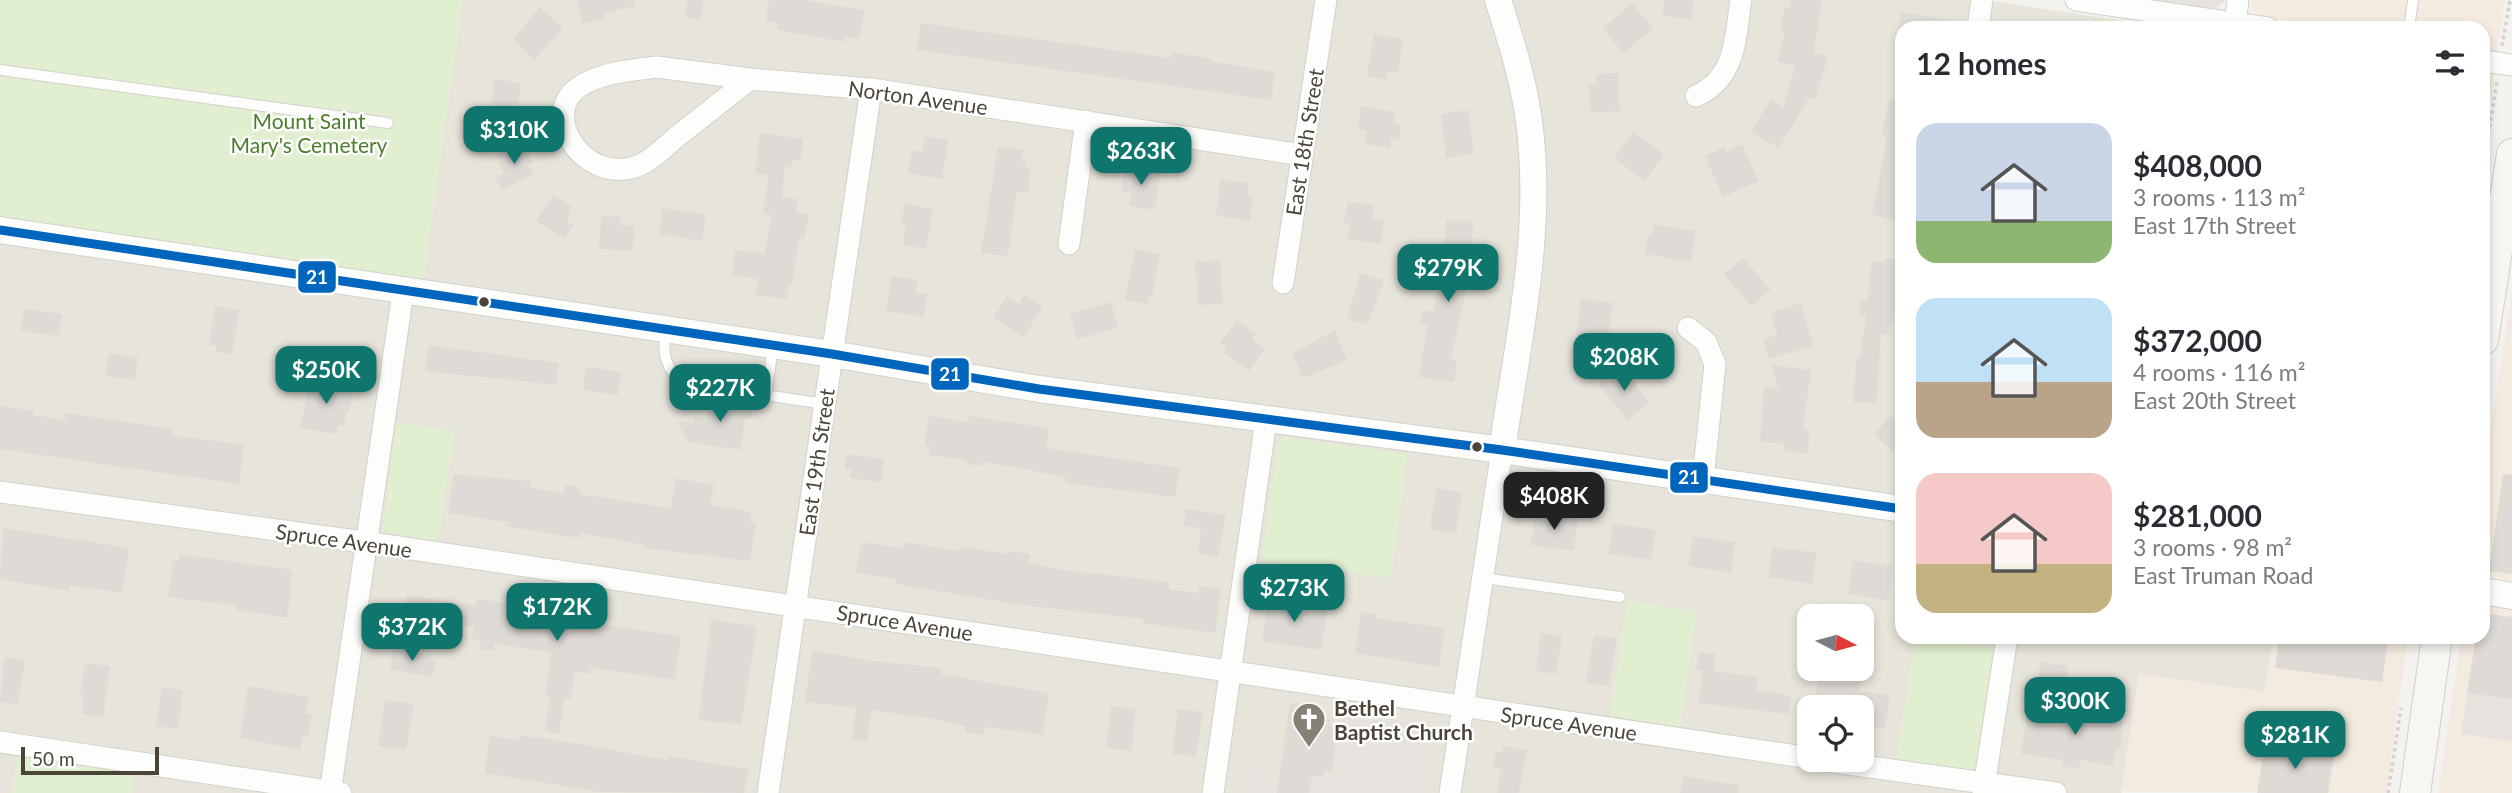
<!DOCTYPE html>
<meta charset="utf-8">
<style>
:root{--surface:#fff;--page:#f7f7f7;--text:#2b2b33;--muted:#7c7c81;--accent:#0f766e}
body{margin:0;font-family:Lato,sans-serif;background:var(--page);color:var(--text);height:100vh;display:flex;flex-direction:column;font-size:26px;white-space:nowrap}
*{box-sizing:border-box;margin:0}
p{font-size:23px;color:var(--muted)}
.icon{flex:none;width:38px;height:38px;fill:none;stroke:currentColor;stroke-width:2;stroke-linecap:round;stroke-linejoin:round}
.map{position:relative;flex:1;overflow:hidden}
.side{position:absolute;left:1895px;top:21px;width:595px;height:623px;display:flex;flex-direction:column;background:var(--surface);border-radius:21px;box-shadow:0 4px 10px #0003}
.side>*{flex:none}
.needle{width:46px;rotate:96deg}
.buttons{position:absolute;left:1797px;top:604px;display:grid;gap:14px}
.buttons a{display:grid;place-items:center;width:77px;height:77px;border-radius:14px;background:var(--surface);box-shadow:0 4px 10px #0003;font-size:35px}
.scale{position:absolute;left:21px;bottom:18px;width:138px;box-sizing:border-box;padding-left:7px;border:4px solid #4b4439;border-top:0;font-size:19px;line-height:24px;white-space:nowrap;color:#4b4439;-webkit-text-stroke:5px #fff;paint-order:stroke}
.price{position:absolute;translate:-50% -60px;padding:0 16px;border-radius:14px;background:var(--accent);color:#fff;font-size:23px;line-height:46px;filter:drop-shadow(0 2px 4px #0008)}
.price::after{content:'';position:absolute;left:50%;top:42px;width:21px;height:16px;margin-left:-10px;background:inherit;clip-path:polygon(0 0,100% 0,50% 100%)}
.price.on{background:#222;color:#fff}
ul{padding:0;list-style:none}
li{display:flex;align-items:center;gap:21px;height:175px;padding:0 21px}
li span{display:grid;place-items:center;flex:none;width:196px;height:140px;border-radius:21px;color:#555}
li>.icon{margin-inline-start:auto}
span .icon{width:84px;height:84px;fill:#fffc;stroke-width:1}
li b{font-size:30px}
h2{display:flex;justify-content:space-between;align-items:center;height:84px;padding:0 21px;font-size:30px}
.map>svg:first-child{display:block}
</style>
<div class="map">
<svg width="2512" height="793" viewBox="0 0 2512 793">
<rect width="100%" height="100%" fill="#f4f2ee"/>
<path fill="#e7e4dc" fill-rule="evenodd" d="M 0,0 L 1986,0 L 2169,28 L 1902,28 L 1902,637 L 2273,637 L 2265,692 L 2139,674 L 2121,793 L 0,793 ZM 1810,616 L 1862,616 L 1862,668 L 1810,668 ZM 1810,707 L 1862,707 L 1862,760 L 1810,760 Z"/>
<g fill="#f3ebdf">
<path d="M 2251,0 L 2505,0 L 2497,51 L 2484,53 L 2483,28 L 2330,28 L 2261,17 L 2253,11 Z"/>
<path d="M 2483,72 L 2492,73 L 2494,79 L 2483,148 Z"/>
<path d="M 2512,290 L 2512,580 L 2483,576 L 2483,478 Z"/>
<path d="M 2483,605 L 2512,610 L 2512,793 L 2438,793 L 2461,637 L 2483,637 Z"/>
<path d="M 2273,637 L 2408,637 L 2386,793 L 2121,791 L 2139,674 L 2264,692 Z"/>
</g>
<path fill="#e6e2de" d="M 2147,0 L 2226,0 L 2218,7 L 2208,9 Z"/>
<g fill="#e1eecf">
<path d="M 0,0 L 463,0 L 423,283 L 0,220 Z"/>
<path d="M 2103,18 L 2169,28 L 2101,28 Z"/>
<path d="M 396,423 L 455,431 L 438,542 L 382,531 Z"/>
<path d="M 1284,437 L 1408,454 L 1391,578 L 1261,560 L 1278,440 Z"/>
<path d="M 1627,601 L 1697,611 L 1680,729 L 1609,719 Z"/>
<path d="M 1915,637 L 1995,647 L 1977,768 L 1973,772 L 1896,760 Z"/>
<path d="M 17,756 L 135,773 L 132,793 L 12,793 Z"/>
</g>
<g fill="#e6e3df">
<path d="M 2467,693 L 2512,699 L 2512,741 L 2461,734 Z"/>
<path d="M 1343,714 L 1437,728 L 1428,793 L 1309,793 L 1312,780 L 1334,775 Z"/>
<path d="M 1239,765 L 1275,770 L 1273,784 L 1278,785 L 1277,793 L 1235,793 Z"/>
</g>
<g fill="#dedbd6">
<path d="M 577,0 L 634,0 L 634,6 L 604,13 L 605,19 L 582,24 Z"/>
<path d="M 688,0 L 704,0 L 701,19 L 685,17 Z"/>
<path d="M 769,0 L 803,0 L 864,10 L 860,39 L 845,37 L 844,42 L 777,30 L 778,23 L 766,21 Z"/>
<path d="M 1665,0 L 1694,0 L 1691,20 L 1662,15 Z"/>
<path d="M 1791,0 L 1822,0 L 1814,52 L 1828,57 L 1815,100 L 1809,98 L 1779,148 L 1751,132 L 1771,99 L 1783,107 L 1795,67 L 1777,61 L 1785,31 L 1781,31 L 1784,8 L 1790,9 Z"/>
<path d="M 1632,3 L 1653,28 L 1623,53 L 1603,28 Z"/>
<path d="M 540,7 L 563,29 L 534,60 L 513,39 Z"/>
<path d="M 1901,12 L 1949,20 L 1948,28 L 1899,28 Z"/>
<path d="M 921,23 L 1170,58 L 1171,53 L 1211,58 L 1210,61 L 1275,72 L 1271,100 L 917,50 Z"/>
<path d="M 1374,34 L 1403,39 L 1398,73 L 1388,71 L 1386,80 L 1367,76 Z"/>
<path d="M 1618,73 L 1620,111 L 1591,113 L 1589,84 L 1597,84 L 1596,74 Z"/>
<path d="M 495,79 L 521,83 L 516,118 L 490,114 Z"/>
<path d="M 1889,100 L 1902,103 L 1902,211 L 1898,210 L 1897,220 L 1872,215 L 1887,137 L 1882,135 Z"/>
<path d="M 1361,106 L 1395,112 L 1394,123 L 1401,124 L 1399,140 L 1391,139 L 1390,148 L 1364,144 L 1367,131 L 1358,129 Z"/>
<path d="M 1468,110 L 1474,154 L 1446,158 L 1441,114 Z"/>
<path d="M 1633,132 L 1664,154 L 1645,181 L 1614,158 Z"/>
<path d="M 760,133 L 803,139 L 800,161 L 792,160 L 791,167 L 785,167 L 782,197 L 798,199 L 796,212 L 809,214 L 804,239 L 799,238 L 792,286 L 789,285 L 787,299 L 755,295 L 757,279 L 732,275 L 735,250 L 765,254 L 771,215 L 763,213 L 769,175 L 755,173 Z"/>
<path d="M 925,136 L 948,140 L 942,179 L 908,173 L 912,150 L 922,152 Z"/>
<path d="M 524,142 L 533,163 L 528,165 L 533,175 L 501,190 L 495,177 L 504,173 L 496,155 Z"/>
<path d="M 1742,144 L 1759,181 L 1723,197 L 1705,156 L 1724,147 L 1726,152 Z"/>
<path d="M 998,147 L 1023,150 L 1022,162 L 1026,162 L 1025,167 L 1031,168 L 1028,193 L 1017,191 L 1008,256 L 981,253 Z"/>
<path d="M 1124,166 L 1161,171 L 1155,210 L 1129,206 L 1131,192 L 1121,191 Z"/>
<path d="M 1221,179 L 1249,183 L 1247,196 L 1253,197 L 1250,221 L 1216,216 Z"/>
<path d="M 553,195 L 571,206 L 567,221 L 574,225 L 565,239 L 536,221 Z"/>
<path d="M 1347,202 L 1374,205 L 1373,219 L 1384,220 L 1381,244 L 1348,239 L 1350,225 L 1344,224 Z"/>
<path d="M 905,204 L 933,209 L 926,249 L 903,245 L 906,225 L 901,224 Z"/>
<path d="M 663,208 L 706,215 L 702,241 L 659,234 Z"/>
<path d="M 601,216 L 621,217 L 620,225 L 634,226 L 633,251 L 599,249 Z"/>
<path d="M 1446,220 L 1473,221 L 1471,268 L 1451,360 L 1457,361 L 1454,382 L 1419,377 L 1427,325 L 1420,324 L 1422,310 L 1434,312 L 1439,280 L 1443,280 Z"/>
<path d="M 1654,224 L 1696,231 L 1691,262 L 1645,254 L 1648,236 L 1652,236 Z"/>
<path d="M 1135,249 L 1160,254 L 1152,297 L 1148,296 L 1147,304 L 1125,300 Z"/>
<path d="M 1743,258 L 1771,290 L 1751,306 L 1724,274 Z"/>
<path d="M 1885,258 L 1902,260 L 1902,265 L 1893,326 L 1889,325 L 1888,335 L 1881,334 L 1877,403 L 1853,402 L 1857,357 L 1860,357 L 1866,315 L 1859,314 L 1861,300 L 1867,301 L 1872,261 L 1885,262 Z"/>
<path d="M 1220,260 L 1223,304 L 1198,305 L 1195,262 Z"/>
<path d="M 1360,273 L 1384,280 L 1368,325 L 1347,319 Z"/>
<path d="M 891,276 L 918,280 L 916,293 L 927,294 L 924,317 L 886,311 Z"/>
<path d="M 1024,295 L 1043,306 L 1024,337 L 993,318 L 1007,296 L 1019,303 Z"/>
<path d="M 1581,299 L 1613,303 L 1608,339 L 1576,335 Z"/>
<path d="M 1111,302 L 1118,328 L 1077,339 L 1070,314 Z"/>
<path d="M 1801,303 L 1813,346 L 1769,359 L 1764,339 L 1777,335 L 1771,312 Z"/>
<path d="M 215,306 L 239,310 L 232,354 L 216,352 L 217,346 L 209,345 Z"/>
<path d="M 24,309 L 62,314 L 59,336 L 21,331 Z"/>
<path d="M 1237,320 L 1256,334 L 1252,339 L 1265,349 L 1249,371 L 1224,353 L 1227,348 L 1220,343 Z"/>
<path d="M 1335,330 L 1347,360 L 1303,378 L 1293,353 Z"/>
<path d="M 428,345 L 559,363 L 556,385 L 425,371 Z"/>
<path d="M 108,353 L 138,357 L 135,380 L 105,376 Z"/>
<path d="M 696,364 L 743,370 L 741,384 L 694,377 Z"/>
<path d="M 1771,365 L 1811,370 L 1803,429 L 1810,430 L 1807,454 L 1783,451 L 1784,444 L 1760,441 L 1764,386 L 1778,388 Z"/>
<path d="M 1620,366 L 1649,402 L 1628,420 L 1598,384 Z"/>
<path d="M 586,367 L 622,372 L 618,395 L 583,390 Z"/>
<path d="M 315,380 L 354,387 L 350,411 L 346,410 L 344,426 L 338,425 L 337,434 L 301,428 L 308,384 L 315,385 Z"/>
<path d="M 711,395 L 753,401 L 750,419 L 745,418 L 741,450 L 688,442 L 678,423 L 694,421 L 694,417 L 707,419 Z"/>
<path d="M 0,406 L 34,411 L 33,415 L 65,420 L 66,413 L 172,429 L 172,435 L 244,445 L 239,484 L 0,449 Z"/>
<path d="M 929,416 L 968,422 L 969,416 L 1049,428 L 1046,448 L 1179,468 L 1175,497 L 1065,483 L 1066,478 L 1020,468 L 982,462 L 982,466 L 966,464 L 967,460 L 929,455 L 930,446 L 925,445 Z"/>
<path d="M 1890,416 L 1902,426 L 1902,459 L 1874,435 Z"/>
<path d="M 846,454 L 884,459 L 881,482 L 850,478 L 851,469 L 845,469 Z"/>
<path d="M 454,474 L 530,481 L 529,486 L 533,488 L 564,493 L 565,485 L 580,487 L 579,494 L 671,508 L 676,478 L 714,485 L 710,505 L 752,512 L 750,522 L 756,523 L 750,561 L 643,548 L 644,545 L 581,533 L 580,538 L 558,535 L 505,526 L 506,522 L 448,513 Z"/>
<path d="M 2503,474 L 2512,475 L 2512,574 L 2489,571 Z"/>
<path d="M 1436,488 L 1462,492 L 1456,533 L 1430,529 Z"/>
<path d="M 1186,509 L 1226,515 L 1218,557 L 1198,554 L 1201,528 L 1184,526 Z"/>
<path d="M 1535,513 L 1578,519 L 1574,551 L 1531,545 Z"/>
<path d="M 1613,523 L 1656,530 L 1651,560 L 1608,554 Z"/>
<path d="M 3,528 L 129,548 L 122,593 L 70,585 L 69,591 L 0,579 Z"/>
<path d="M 1693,536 L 1735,542 L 1731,573 L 1688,566 Z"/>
<path d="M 861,542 L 901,548 L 907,542 L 959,551 L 959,547 L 1008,554 L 1008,551 L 1030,554 L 1028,563 L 1055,569 L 1170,582 L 1169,589 L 1198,593 L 1199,586 L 1221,589 L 1215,633 L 1142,623 L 1143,619 L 1022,605 L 896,584 L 896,579 L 856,573 Z"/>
<path d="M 1772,547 L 1817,553 L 1812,584 L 1768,577 Z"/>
<path d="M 179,554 L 293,570 L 287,618 L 237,610 L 237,606 L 168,597 L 173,560 L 179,560 Z"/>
<path d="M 1853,560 L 1893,566 L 1888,600 L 1848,594 Z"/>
<path d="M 1269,592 L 1285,594 L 1284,600 L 1294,601 L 1294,604 L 1327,609 L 1322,650 L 1262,642 Z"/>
<path d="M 407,595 L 476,606 L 477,599 L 493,601 L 548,611 L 547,617 L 554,618 L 681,636 L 675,680 L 591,668 L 590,674 L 575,671 L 571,699 L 564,698 L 559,734 L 545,732 L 550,696 L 545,695 L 551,652 L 494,644 L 494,651 L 480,649 L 481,640 L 472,639 L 474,627 L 404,617 Z"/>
<path d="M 1361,612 L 1376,614 L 1375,618 L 1445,628 L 1439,667 L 1355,653 Z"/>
<path d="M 2483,613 L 2512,617 L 2512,699 L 2467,693 L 2476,637 L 2483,637 Z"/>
<path d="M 711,620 L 757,626 L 741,725 L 699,720 Z"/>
<path d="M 1541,633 L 1562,636 L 1556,674 L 1536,671 Z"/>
<path d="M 1594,635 L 1617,638 L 1609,686 L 1586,683 Z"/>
<path d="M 2279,637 L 2355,637 L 2388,641 L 2382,682 L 2275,668 Z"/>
<path d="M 393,648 L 431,655 L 430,660 L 435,661 L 432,677 L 390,670 Z"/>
<path d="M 812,650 L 871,661 L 942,668 L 941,674 L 1049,693 L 1043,735 L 984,727 L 983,735 L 965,732 L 966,727 L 940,720 L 872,710 L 867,741 L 852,739 L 856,708 L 805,702 Z"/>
<path d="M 1699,652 L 1716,654 L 1713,671 L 1758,677 L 1756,690 L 1791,696 L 1789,714 L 1698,703 L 1703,671 L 1696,670 Z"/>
<path d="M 4,657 L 25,660 L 18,704 L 0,702 Z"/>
<path d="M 2040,662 L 2068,666 L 2066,684 L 2038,680 Z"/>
<path d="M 85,663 L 110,666 L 103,717 L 82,714 L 84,697 L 80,696 Z"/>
<path d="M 1820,668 L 1863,668 L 1859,691 L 1890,695 L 1885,729 L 1862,725 L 1862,707 L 1814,707 Z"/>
<path d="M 248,686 L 308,697 L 306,713 L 312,714 L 308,738 L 303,736 L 301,750 L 240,738 Z"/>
<path d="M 162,687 L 183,690 L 178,729 L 156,726 Z"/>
<path d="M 385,700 L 414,704 L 406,750 L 378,746 Z"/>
<path d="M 2096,701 L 2123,705 L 2121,748 L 2116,748 L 2113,766 L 2080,760 L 2079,769 L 2062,766 L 2063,760 L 2021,754 L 2028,710 L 2092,725 Z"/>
<path d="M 1290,703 L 1309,706 L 1308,715 L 1331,719 L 1330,726 L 1338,727 L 1332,772 L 1324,771 L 1323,777 L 1312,776 L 1309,793 L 1277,793 Z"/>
<path d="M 1111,706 L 1136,709 L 1131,751 L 1106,748 Z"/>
<path d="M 1178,709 L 1203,712 L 1196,757 L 1172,754 Z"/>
<path d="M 490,736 L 520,740 L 520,736 L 544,738 L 668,760 L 669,756 L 748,769 L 744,793 L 600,792 L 485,773 Z"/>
<path d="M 2265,745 L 2334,755 L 2328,793 L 2257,793 Z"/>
<path d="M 1503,746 L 1527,750 L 1519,793 L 1497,793 L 1501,768 L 1493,767 L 1496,752 L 1502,753 Z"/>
<path d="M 1683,776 L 1738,785 L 1738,793 L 1680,793 Z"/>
</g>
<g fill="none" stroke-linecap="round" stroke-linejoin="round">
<defs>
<g id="service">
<path d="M 2409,28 L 2413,0"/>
<path d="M 0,70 L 388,123"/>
<path d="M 665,330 C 663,355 664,367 684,383 L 825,404"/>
<path d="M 766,396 L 773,347"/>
<path d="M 1483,578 L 1620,597"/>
</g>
<g id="minor">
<path d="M 2076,0 L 2268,28"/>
<path d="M 2235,23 L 2238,0"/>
<path d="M 1978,28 L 1982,0"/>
<path d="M 2483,61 L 2512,65"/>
<path d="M 657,67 L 750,79 C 725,99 699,119 674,139 C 665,147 655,157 644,163 C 591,191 540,121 575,90 C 595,73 632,70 657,67 Z"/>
<path d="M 750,79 L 871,89 L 1302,155"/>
<path d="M 1696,96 C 1736,78 1735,39 1741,0"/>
<path d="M 1069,244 L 1086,121"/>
<path d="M 1283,283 L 1326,0"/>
<path d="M 1688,328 L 1706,342 L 1715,364 L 1703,479"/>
<path d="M 0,492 L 385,545 L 1810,758"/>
<path d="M 0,742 L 341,793"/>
<path d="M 1820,760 L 2056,793"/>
<path d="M 330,793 L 403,292"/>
<path d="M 768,793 L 871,89"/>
<path d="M 1213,793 L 1266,420"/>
<path d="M 1450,793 L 1502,450"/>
<path d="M 1983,793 L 2007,637"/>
</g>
<g id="tertiary">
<path d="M 1498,0 C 1510,38 1522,75 1528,114 C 1545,226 1518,340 1502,450"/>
<path d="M 0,230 L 832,354 L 1039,389 L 1502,450 L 1902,509"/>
<path d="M 2483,591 L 2512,596"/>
</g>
<g id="secondary">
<path d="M 2483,340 L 2512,154"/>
<path d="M 2415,793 L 2437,637"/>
</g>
</defs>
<use href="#service" stroke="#d2d0cb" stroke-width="12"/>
<use href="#minor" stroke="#d2d0cb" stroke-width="23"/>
<use href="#tertiary" stroke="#d2d0cb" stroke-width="28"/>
<use href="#secondary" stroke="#d3cfc5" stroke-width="32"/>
<g stroke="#d3d2cc" stroke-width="3.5" stroke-dasharray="3.5 3.5" stroke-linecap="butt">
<path d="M 2502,46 L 2510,0"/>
<path d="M 2483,169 L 2497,82"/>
<path d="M 2388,793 L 2401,708"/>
</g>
<use href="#service" stroke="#fdfdfc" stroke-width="10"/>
<use href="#minor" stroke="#fdfdfc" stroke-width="21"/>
<use href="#tertiary" stroke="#fdfdfc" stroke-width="26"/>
<use href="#secondary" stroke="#f7f6f1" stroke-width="30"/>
<defs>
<path id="bus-1" d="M 0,230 L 832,354 L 1039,389 L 1502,450 L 1902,509"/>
</defs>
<use href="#bus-1" stroke="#fff" stroke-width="14"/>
<use href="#bus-1" stroke="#0065bd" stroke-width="9"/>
</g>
<defs>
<symbol id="church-pin" viewBox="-11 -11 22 30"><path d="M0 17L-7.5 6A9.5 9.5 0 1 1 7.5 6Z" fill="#868178" stroke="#fff"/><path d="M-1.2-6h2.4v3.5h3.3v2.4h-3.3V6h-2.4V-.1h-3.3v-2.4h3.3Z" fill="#fff"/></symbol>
</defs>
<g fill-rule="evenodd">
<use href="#church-pin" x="1290" y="700" width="38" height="52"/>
</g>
<g fill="#4b4439" stroke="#fff" stroke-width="2.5">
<circle cx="484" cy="302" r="6"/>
<circle cx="1477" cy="447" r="6"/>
</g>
<g text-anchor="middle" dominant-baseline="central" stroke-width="5" stroke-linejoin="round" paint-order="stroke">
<g font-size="21" fill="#4b4439" stroke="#fff">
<text transform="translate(918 97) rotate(8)">Norton Avenue</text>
<text transform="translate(1304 142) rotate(-81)">East 18th Street</text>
<text transform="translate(816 462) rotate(-82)">East 19th Street</text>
<text transform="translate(344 540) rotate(8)">Spruce Avenue</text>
<text transform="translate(905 622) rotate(9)">Spruce Avenue</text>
<text transform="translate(1569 723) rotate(8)">Spruce Avenue</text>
</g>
<g font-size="21" fill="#4a7f2a" stroke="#fff">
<text x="309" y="120">Mount Saint<tspan x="309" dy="24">Mary's Cemetery</tspan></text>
</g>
<g font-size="21" font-weight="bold" fill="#4b4439" stroke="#fff" text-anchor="start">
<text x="1334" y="707">Bethel<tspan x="1334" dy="24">Baptist Church</tspan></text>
</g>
</g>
<g stroke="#fff" stroke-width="2.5">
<rect x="297" y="260" width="40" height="34" rx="7" fill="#0065bd"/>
<rect x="930" y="357" width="40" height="34" rx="7" fill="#0065bd"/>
<rect x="1669" y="461" width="40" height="33" rx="7" fill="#0065bd"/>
</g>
<g font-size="19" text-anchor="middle" font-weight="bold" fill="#fff">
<text x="317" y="284">21</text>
<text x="950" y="381">21</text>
<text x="1689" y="484">21</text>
</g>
</svg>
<div class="buttons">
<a><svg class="needle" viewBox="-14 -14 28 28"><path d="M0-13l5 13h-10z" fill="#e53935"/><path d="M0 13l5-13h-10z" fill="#7c7c81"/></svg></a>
<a><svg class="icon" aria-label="locate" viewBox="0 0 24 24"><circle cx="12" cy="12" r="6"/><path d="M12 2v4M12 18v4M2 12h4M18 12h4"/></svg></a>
</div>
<div class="scale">50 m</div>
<b class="price" style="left:514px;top:166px">$310K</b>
<b class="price" style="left:1141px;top:187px">$263K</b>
<b class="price" style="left:1448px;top:304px">$279K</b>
<b class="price" style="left:1624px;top:393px">$208K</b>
<b class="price" style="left:326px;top:406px">$250K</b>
<b class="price" style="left:720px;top:424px">$227K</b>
<b class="price on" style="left:1554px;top:532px">$408K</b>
<b class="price" style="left:1294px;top:624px">$273K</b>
<b class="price" style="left:557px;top:643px">$172K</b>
<b class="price" style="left:412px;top:663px">$372K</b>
<b class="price" style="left:2075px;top:737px">$300K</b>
<b class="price" style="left:2295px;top:771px">$281K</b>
<section class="side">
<h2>12 homes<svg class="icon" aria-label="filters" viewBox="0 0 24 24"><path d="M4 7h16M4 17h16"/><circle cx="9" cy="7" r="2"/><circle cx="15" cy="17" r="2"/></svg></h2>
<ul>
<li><span style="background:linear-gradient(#c9d6e8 70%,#8fb573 0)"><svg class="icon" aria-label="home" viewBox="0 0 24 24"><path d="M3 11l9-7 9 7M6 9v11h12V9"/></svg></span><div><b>$408,000</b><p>3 rooms · 113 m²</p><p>East 17th Street</p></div></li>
<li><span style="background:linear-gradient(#bfe0f5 60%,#b9a48a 0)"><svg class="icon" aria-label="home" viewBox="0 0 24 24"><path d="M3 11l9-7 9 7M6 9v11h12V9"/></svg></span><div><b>$372,000</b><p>4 rooms · 116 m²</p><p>East 20th Street</p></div></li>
<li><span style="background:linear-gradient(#f6c9c9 65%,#c2b280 0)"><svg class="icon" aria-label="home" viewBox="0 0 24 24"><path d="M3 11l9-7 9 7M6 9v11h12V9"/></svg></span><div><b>$281,000</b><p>3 rooms · 98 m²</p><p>East Truman Road</p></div></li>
</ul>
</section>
</div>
